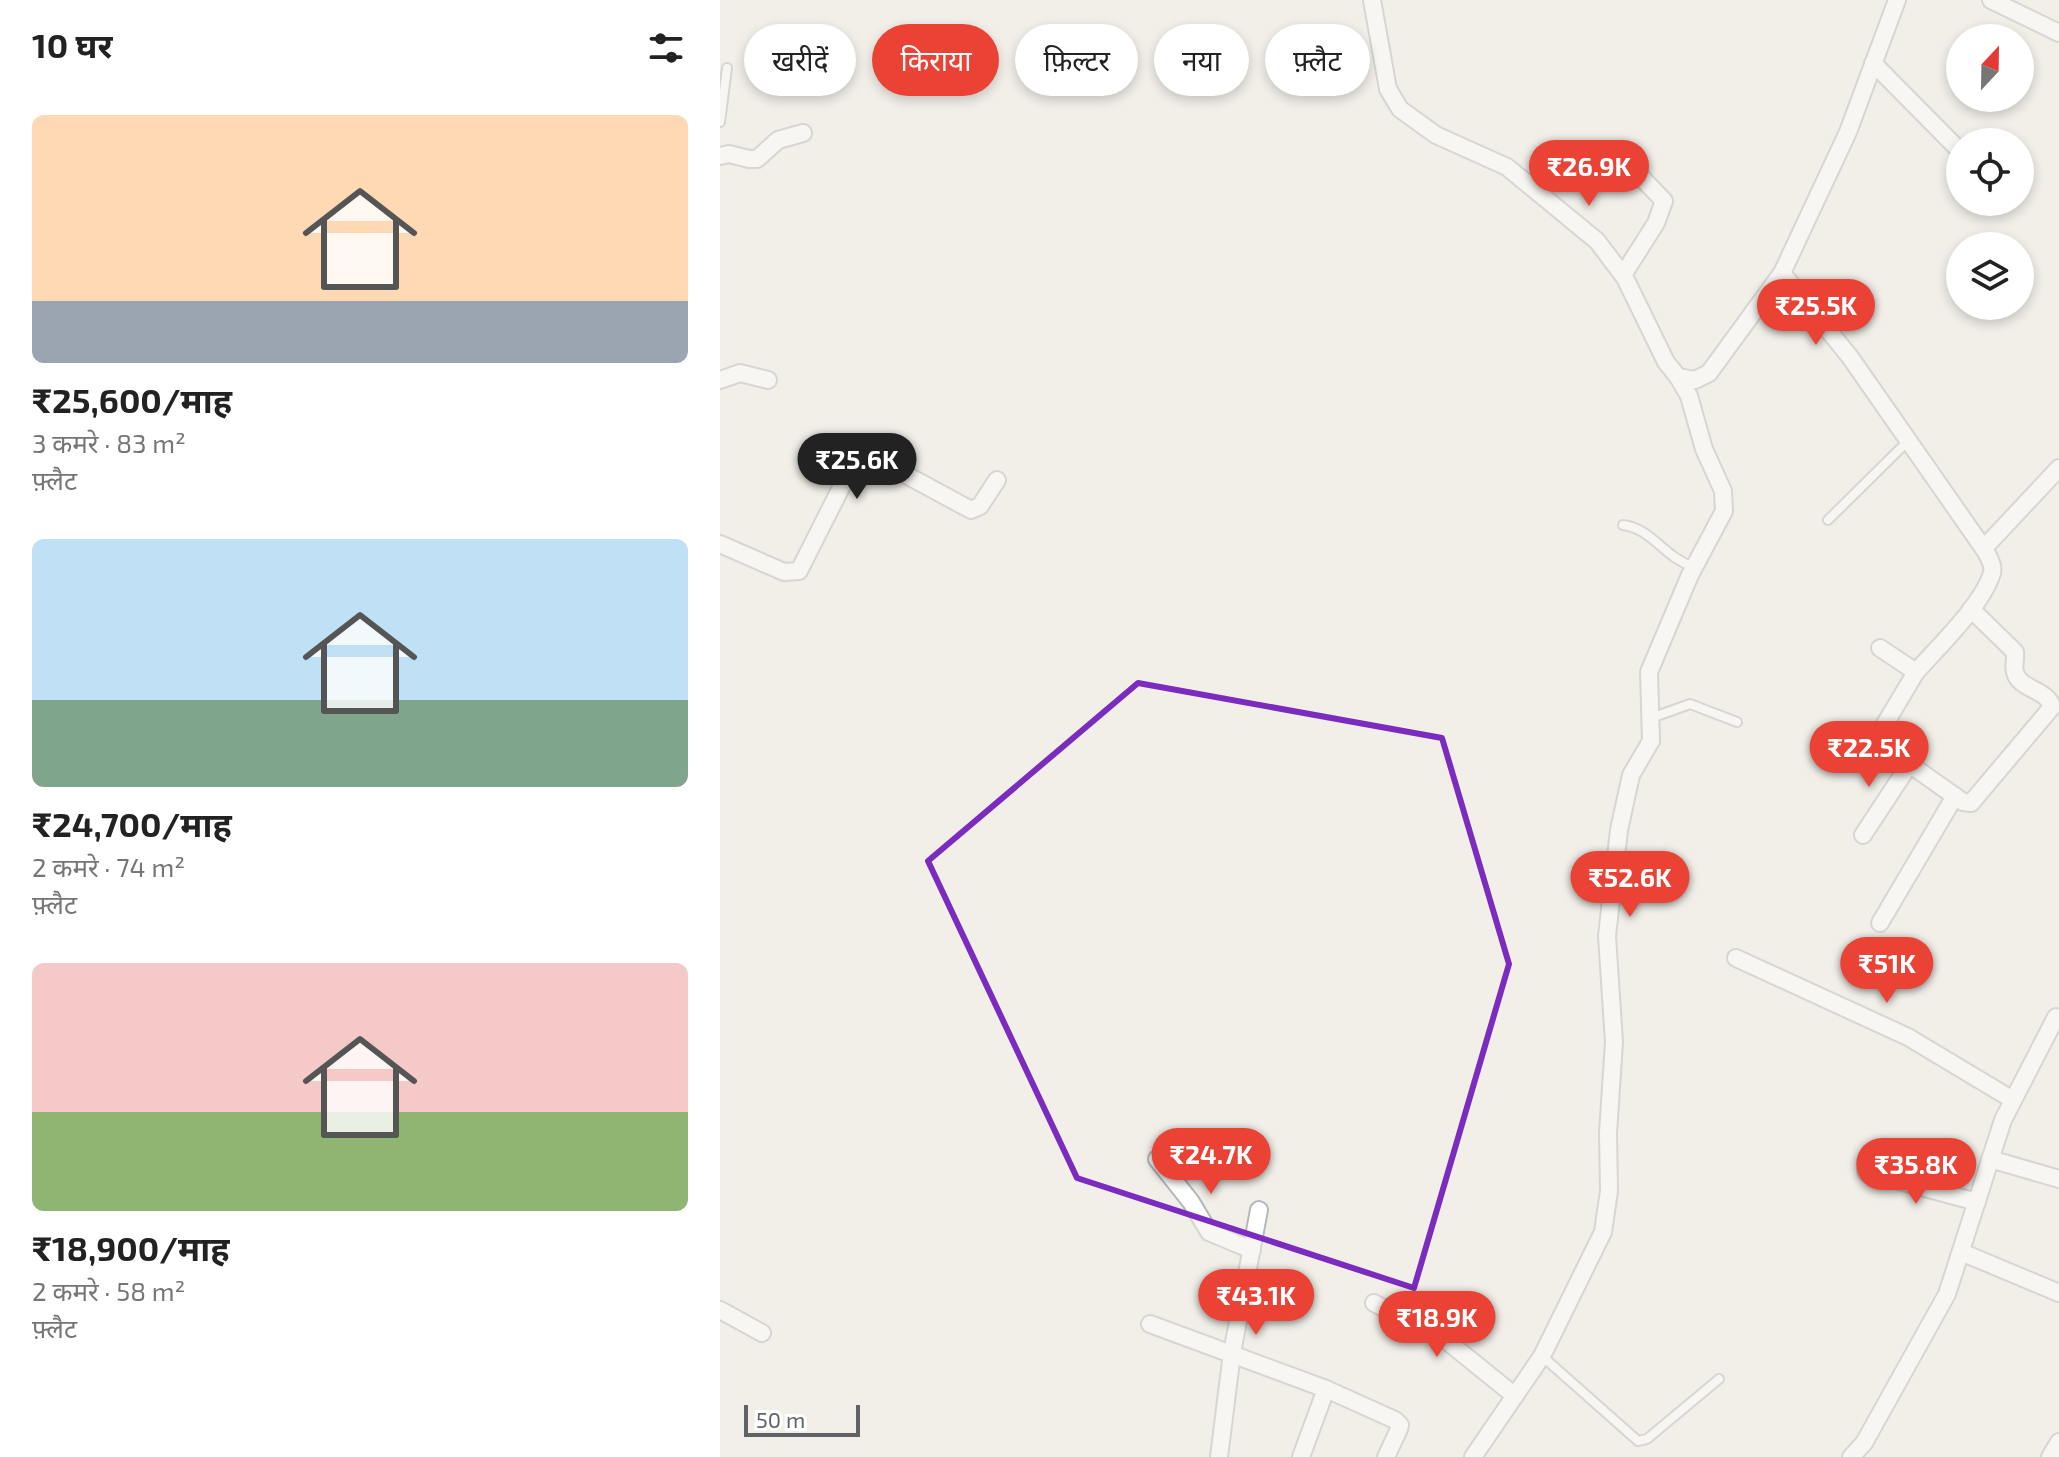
<!DOCTYPE html>
<html lang="hi">
<meta charset="utf-8">
<style>
:root{--surface:#fff;--page:#f2f2f2;--text:#222;--muted:#767676;--accent:#ea4335}
body{margin:0;font-family:"Exo 2","Noto Sans Devanagari",sans-serif;background:var(--page);color:var(--text);height:100vh;display:flex;flex-direction:column;font-size:30px;white-space:nowrap}
*{box-sizing:border-box;margin:0}
p{font-size:26px;color:var(--muted)}
.icon{flex:none;width:44px;height:44px;fill:none;stroke:currentColor;stroke-width:2;stroke-linecap:round;stroke-linejoin:round}
.map{position:relative;flex:1;overflow:hidden}
.details{display:flex;flex-direction:column;background:var(--surface);width:720px}
.details>*{flex:none}
.hud{position:absolute;left:24px;top:24px;width:760px;height:72px;display:flex;gap:16px}
.needle{width:52px;rotate:22deg}
.buttons{position:absolute;left:1226px;top:24px;display:grid;gap:16px}
.buttons a{display:grid;place-items:center;width:88px;height:88px;border-radius:50%;background:var(--surface);box-shadow:0 4px 12px #0003;font-size:40px}
.scale{position:absolute;left:24px;bottom:20px;width:116px;box-sizing:border-box;padding-left:8px;border:4px solid #5f6368;border-top:0;font-size:22px;line-height:28px;white-space:nowrap;color:#5f6368;-webkit-text-stroke:6px #fff;paint-order:stroke}
.price{position:absolute;translate:-50% -68px;padding:0 18px;border-radius:28px;background:var(--accent);color:#fff;font-size:26px;line-height:52px;filter:drop-shadow(0 2px 4px #0008)}
.price::after{content:'';position:absolute;left:50%;top:48px;width:24px;height:18px;margin-left:-12px;background:inherit;clip-path:polygon(0 0,100% 0,50% 100%)}
.price.active{background:#222;color:#fff}
ul{padding:0;list-style:none}
li{display:grid;align-content:center;gap:16px;height:424px;padding:0 32px}
li span{display:grid;place-items:center;height:248px;border-radius:12px;color:#555}
li>.icon{margin-inline-start:auto}
span .icon{width:144px;height:144px;fill:#fffc;stroke-width:1}
li b{font-size:34px}
h2{display:flex;justify-content:space-between;align-items:center;height:96px;padding:0 32px;font-size:34px}
.tag{padding:0 28px;border-radius:36px;background:var(--surface);box-shadow:0 4px 12px #0003;font-size:28px;line-height:72px}
.tag.active{background:var(--accent);color:#fff}
main{display:flex;flex:1;min-height:0}
.map>svg:first-child{display:block}
</style>
<main>
<section class="details">
<h2>10 घर<svg class="icon" aria-label="filters" viewBox="0 0 24 24"><path d="M4 7h16M4 17h16"/><circle cx="9" cy="7" r="2"/><circle cx="15" cy="17" r="2"/></svg></h2>
<ul>
<li><span style="background:linear-gradient(#ffd9b3 75%,#9aa5b1 0)"><svg class="icon" aria-label="home" viewBox="0 0 24 24"><path d="M3 11l9-7 9 7M6 9v11h12V9"/></svg></span><div><b>₹25,600/माह</b><p>3 कमरे · 83 m²</p><p>फ़्लैट</p></div></li>
<li><span style="background:linear-gradient(#bfe0f5 65%,#7fa58c 0)"><svg class="icon" aria-label="home" viewBox="0 0 24 24"><path d="M3 11l9-7 9 7M6 9v11h12V9"/></svg></span><div><b>₹24,700/माह</b><p>2 कमरे · 74 m²</p><p>फ़्लैट</p></div></li>
<li><span style="background:linear-gradient(#f6c9c9 60%,#8fb573 0)"><svg class="icon" aria-label="home" viewBox="0 0 24 24"><path d="M3 11l9-7 9 7M6 9v11h12V9"/></svg></span><div><b>₹18,900/माह</b><p>2 कमरे · 58 m²</p><p>फ़्लैट</p></div></li>
</ul>
</section>
<div class="map">
<svg width="1339" height="1457" viewBox="0 0 1339 1457">
<rect width="100%" height="100%" fill="#f1efe8"/>
<g fill="none" stroke-linecap="round" stroke-linejoin="round">
<defs>
<g id="lane">
<path d="M 0,122 L 7,68"/>
<path d="M 1108,520 L 1188,441"/>
<path d="M 903,525 C 933,529 943,557 974,567"/>
<path d="M 931,718 L 970,704 L 1017,722"/>
<path d="M 822,1356 L 918,1441 L 927,1439 L 999,1379"/>
</g>
<g id="street">
<path d="M 652,0 L 668,89 L 680,109 L 716,135 L 787,167 L 877,241 L 905,278 L 946,362 L 958,377 L 975,380 L 989,373 L 1062,273"/>
<path d="M 1271,0 L 1339,33"/>
<path d="M 1153,63 L 1240,151"/>
<path d="M 0,156 L 9,154 L 29,159 L 37,159 L 58,140 L 83,133"/>
<path d="M 901,156 L 944,201 L 936,223 L 903,275"/>
<path d="M 0,380 L 20,373 L 48,380"/>
<path d="M 0,544 L 64,572 L 79,571 L 137,456 L 142,451 L 251,510 L 260,506 L 277,480"/>
<path d="M 1264,548 L 1339,468"/>
<path d="M 1160,648 L 1196,672 C 1218,647 1260,607 1271,576 C 1275,568 1270,560 1266,552 L 1130,357 L 1062,273 L 1128,132 L 1177,0"/>
<path d="M 1196,672 L 1159,734 L 1157,741 L 1243,802 L 1251,803 L 1332,707 C 1328,689 1299,690 1295,672 C 1293,666 1296,658 1295,652 L 1251,609"/>
<path d="M 1143,835 L 1189,765"/>
<path d="M 1160,923 L 1235,796"/>
<path d="M 1016,958 L 1188,1037 L 1293,1100"/>
<path d="M 437,1159 L 471,1202 L 489,1232 L 532,1250"/>
<path d="M 1270,1159 L 1339,1179"/>
<path d="M 1146,1172 L 1257,1202"/>
<path d="M 1241,1252 L 1339,1293"/>
<path d="M 654,1303 L 727,1341 L 795,1396"/>
<path d="M 0,1310 L 42,1333"/>
<path d="M 430,1324 L 606,1389 L 675,1420 L 680,1425 L 679,1429 L 666,1457"/>
<path d="M 499,1457 L 512,1353 L 539,1210"/>
<path d="M 581,1457 L 606,1389"/>
<path d="M 753,1457 L 822,1356 L 883,1232 L 889,1191 L 888,1133 L 894,1042 L 887,936 L 899,830 L 911,775 L 931,741 L 929,672 L 970,575 L 1004,511 L 1003,491 L 984,449 L 969,396 L 958,377"/>
<path d="M 1131,1457 L 1144,1443 L 1227,1294 L 1283,1120 L 1336,1017"/>
<path d="M 1330,1457 L 1339,1442"/>
</g>
</defs>
<use href="#lane" stroke="#b5b8bc" stroke-width="12"/>
<use href="#street" stroke="#b5b8bc" stroke-width="20"/>
<use href="#lane" stroke="#fff" stroke-width="8"/>
<use href="#street" stroke="#fff" stroke-width="16"/>
</g>
<path d="M0 0H1339V1457H0ZM 418,683 L 722,738 L 789,964 L 694,1288 L 357,1178 L 208,861 Z" fill="#f1efe8" fill-opacity=".55" fill-rule="evenodd"/>
<path fill="none" stroke="#7b2cbf" stroke-width="6" stroke-linejoin="round" d="M 418,683 L 722,738 L 789,964 L 694,1288 L 357,1178 L 208,861 Z"/>
</svg>
<div class="buttons">
<a><svg class="needle" viewBox="-14 -14 28 28"><path d="M0-13l5 13h-10z" fill="#e53935"/><path d="M0 13l5-13h-10z" fill="#767676"/></svg></a>
<a><svg class="icon" aria-label="locate" viewBox="0 0 24 24"><circle cx="12" cy="12" r="6"/><path d="M12 2v4M12 18v4M2 12h4M18 12h4"/></svg></a>
<a><svg class="icon" aria-label="layers" viewBox="0 0 24 24"><path d="M12 4l9 5-9 5-9-5zM3 14l9 5 9-5"/></svg></a>
</div>
<div class="scale">50 m</div>
<b class="price" style="left:869px;top:208px">₹26.9K</b>
<b class="price" style="left:1096px;top:347px">₹25.5K</b>
<b class="price active" style="left:137px;top:501px">₹25.6K</b>
<b class="price" style="left:1149px;top:789px">₹22.5K</b>
<b class="price" style="left:910px;top:919px">₹52.6K</b>
<b class="price" style="left:1167px;top:1005px">₹51K</b>
<b class="price" style="left:491px;top:1196px">₹24.7K</b>
<b class="price" style="left:1196px;top:1206px">₹35.8K</b>
<b class="price" style="left:536px;top:1337px">₹43.1K</b>
<b class="price" style="left:717px;top:1359px">₹18.9K</b>
<div class="hud">
<a class="tag">खरीदें</a>
<a class="tag active">किराया</a>
<a class="tag">फ़िल्टर</a>
<a class="tag">नया</a>
<a class="tag">फ़्लैट</a>
</div>
</div>
</main>
